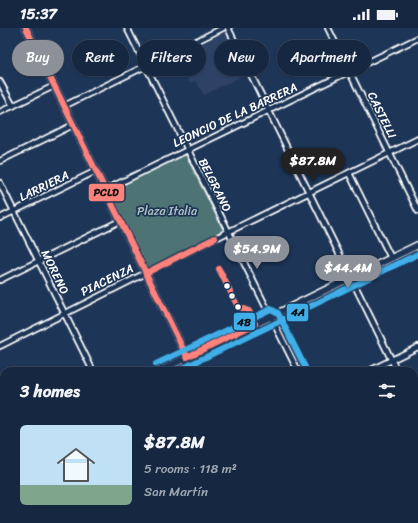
<!DOCTYPE html>
<meta charset="utf-8">
<style>
:root{--surface:#162841;--page:#23344c;--text:#f1f3f6;--muted:#9ea6b1;--line:#35445a;--accent:#8c9099}
body{margin:0;font-family:Sriracha,sans-serif;background:var(--page);color:var(--text);height:100vh;display:flex;flex-direction:column;font-size:15px;white-space:nowrap}
*{box-sizing:border-box;margin:0}
p{font-size:13px;color:var(--muted)}
.icon{flex:none;width:22px;height:22px;fill:none;stroke:currentColor;stroke-width:2;stroke-linecap:round;stroke-linejoin:round}
.map{position:relative;flex:1;overflow:hidden}
.drawer{position:absolute;left:0px;top:339px;width:418px;height:156px;display:flex;flex-direction:column;background:var(--surface);border-radius:12px 12px 0 0;box-shadow:0 1px 3px #0004,0 0 0 1px var(--line)}
.drawer>*{flex:none}
.top-card{position:absolute;left:12px;top:12px;width:394px;height:36px;display:flex;gap:8px}
.price{position:absolute;translate:-50% -34px;padding:0 9px;border-radius:14px;background:var(--accent);color:#fff;font-size:13px;line-height:26px;filter:drop-shadow(0 1px 2px #0008)}
.price::after{content:'';position:absolute;left:50%;top:24px;width:12px;height:9px;margin-left:-6px;background:inherit;clip-path:polygon(0 0,100% 0,50% 100%)}
.price.on{background:#222;color:#fff}
ul{padding:0;list-style:none}
li{display:flex;align-items:center;gap:12px;height:100px;padding:0 20px}
li span{display:grid;place-items:center;flex:none;width:112px;height:80px;border-radius:6px;color:#555}
li>.icon{margin-inline-start:auto}
span .icon{width:48px;height:48px;fill:#fffc;stroke-width:1}
li b{font-size:17px}
h2{display:flex;justify-content:space-between;align-items:center;height:48px;padding:0 20px;font-size:17px}
.tag{padding:0 14px;border-radius:18px;background:var(--surface);box-shadow:0 1px 3px #0004,0 0 0 1px var(--line);font-size:14px;line-height:36px}
.tag.on{background:var(--accent);color:#fff}
.status{display:flex;justify-content:space-between;align-items:center;height:28px;padding:0 20px;background:var(--surface);direction:ltr}
.status svg{height:11px;fill:currentColor}
.map>svg:first-child{display:block}
</style>
<div class="status"><b>15:37</b><svg viewBox="0 0 49 12"><path d="M0 12V9h3v3zM5 12V6h3v6zM10 12V3h3v9zM15 12V0h3v12zM26 1h20v11H26zM47 4h2v5h-2z"/></svg></div>
<div class="map">
<svg width="418" height="495" viewBox="0 0 418 495">
<rect width="100%" height="100%" fill="#1d3557"/>
<filter id="ink" filterUnits="userSpaceOnUse"><feTurbulence type="fractalNoise" baseFrequency=".025" numOctaves="2"/><feDisplacementMap in="SourceGraphic" scale="8" xChannelSelector="R" yChannelSelector="G"/><feConvolveMatrix kernelMatrix="1 2 1 2 8 2 1 2 1" color-interpolation-filters="sRGB"/></filter>
<g filter="url(#ink)">
<path fill="#2f4266" d="M 226,4 L 246,46 L 204,67 L 196,53 L 190,55 L 185,45 L 193,41 L 185,24 Z"/>
<path fill="#4e7375" stroke="#a6b9ba" d="M 185,126 L 223,202 L 148,240 L 110,163 Z"/>
<g fill="none" stroke-linecap="round" stroke-linejoin="round">
<defs>
<g id="minor">
<path d="M 127,0 L 298,343"/>
<path d="M 228,0 L 397,343"/>
<path d="M 328,0 L 418,183"/>
<path d="M 0,54 L 13,78"/>
<path d="M 64,78 L 223,0"/>
<path d="M 0,84 L 54,58"/>
<path d="M 0,133 L 73,97"/>
<path d="M 349,145 L 391,230"/>
<path d="M 0,155 L 93,343"/>
<path d="M 105,162 L 418,10"/>
<path d="M 0,190 L 96,143"/>
<path d="M 0,252 L 120,193"/>
<path d="M 0,318 L 228,204 L 418,111"/>
<path d="M 369,343 L 418,319"/>
<path d="M 0,357 L 4,365"/>
<path d="M 414,378 L 418,387"/>
<path d="M 414,425 L 418,423"/>
<path d="M 166,491 L 168,495"/>
<path d="M 371,491 L 373,495"/>
<path d="M 59,495 L 67,491"/>
<path d="M 272,495 L 280,491"/>
</g>
<g id="secondary">
<path d="M 26,0 L 187,329 L 187,334 L 191,343"/>
<path d="M 187,329 L 192,332 L 197,343"/>
<path d="M 159,343 L 418,217"/>
<path d="M 0,420 L 4,419"/>
<path d="M 263,491 L 265,495"/>
<path d="M 271,491 L 273,495"/>
</g>
</defs>
<use href="#minor" stroke="#fff" stroke-width="8"/>
<use href="#secondary" stroke="#fff" stroke-width="9"/>
<use href="#minor" stroke="#1d3557" stroke-width="4.5"/>
<use href="#secondary" stroke="#1d3557" stroke-width="6"/>
<defs>
<g id="bus-1">
<path d="M 26,0 L 187,329"/>
<path d="M 219,241 L 238,279 L 249,283 L 255,296"/>
<path d="M 146,245 L 215,210"/>
<path d="M 187,329 L 255,296"/>
</g>
<path id="bus-2" d="M 177,343 L 418,226"/>
<path id="bus-3" d="M 156,336 L 271,281 L 278,285 L 305,339"/>
</defs>
<use href="#bus-1" stroke="#1d3557" stroke-width="9"/>
<use href="#bus-2" stroke="#1d3557" stroke-width="9"/>
<use href="#bus-3" stroke="#1d3557" stroke-width="9"/>
<use href="#bus-1" stroke="#fe827c" stroke-width="6"/>
<use href="#bus-2" stroke="#40afe9" stroke-width="6"/>
<use href="#bus-3" stroke="#40afe9" stroke-width="6"/>
</g>
</g>
<g fill="#fff" stroke="#1d3557" stroke-width="1.5">
<circle cx="227" cy="258" r="3.5"/>
<circle cx="232" cy="268" r="3.5"/>
<circle cx="238" cy="279" r="3.5"/>
</g>
<g text-anchor="middle" dominant-baseline="central" stroke-width="3.5" stroke-linejoin="round" paint-order="stroke">
<g font-size="12" fill="#fff" stroke="#1d3557">
<text transform="translate(235 87) rotate(-25)">LEONCIO DE LA BARRERA</text>
<text transform="translate(382 87) rotate(64)">CASTELLI</text>
<text transform="translate(215 157) rotate(63)">BELGRANO</text>
<text transform="translate(44 158) rotate(-26)">LARRIERA</text>
<text transform="translate(55 244) rotate(64)">MORENO</text>
<text transform="translate(107 252) rotate(-26)">PIACENZA</text>
</g>
<g font-size="12" fill="#afc0c1" stroke="#1d3557">
<text x="167" y="183">Plaza Italia</text>
</g>
</g>
<g stroke="#1d3557" stroke-width="1.5">
<rect x="88" y="155" width="37" height="19" rx="4" fill="#fe827c"/>
<rect x="286" y="275" width="23" height="19" rx="4" fill="#40afe9"/>
<rect x="233" y="284" width="23" height="19" rx="4" fill="#40afe9"/>
</g>
<g font-size="11" text-anchor="middle" font-weight="bold" fill="#111">
<text x="106" y="168">PCLD</text>
<text x="298" y="288">4A</text>
<text x="244" y="298">4B</text>
</g>
</svg>
<b class="price on" style="left:313px;top:154px">$87.8M</b>
<b class="price" style="left:257px;top:242px">$54.9M</b>
<b class="price" style="left:348px;top:261px">$44.4M</b>
<div class="top-card">
<a class="tag on">Buy</a>
<a class="tag">Rent</a>
<a class="tag">Filters</a>
<a class="tag">New</a>
<a class="tag">Apartment</a>
</div>
<section class="drawer">
<h2>3 homes<svg class="icon" aria-label="filters" viewBox="0 0 24 24"><path d="M4 7h16M4 17h16"/><circle cx="9" cy="7" r="2"/><circle cx="15" cy="17" r="2"/></svg></h2>
<ul>
<li><span style="background:linear-gradient(#bfe0f5 75%,#7fa58c 0)"><svg class="icon" aria-label="home" viewBox="0 0 24 24"><path d="M3 11l9-7 9 7M6 9v11h12V9"/></svg></span><div><b>$87.8M</b><p>5 rooms · 118 m²</p><p>San Martín</p></div></li>
</ul>
</section>
</div>
